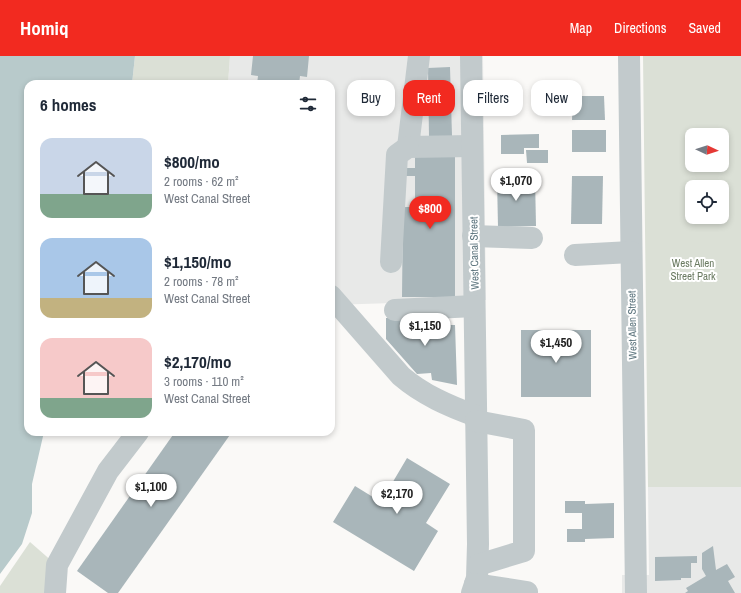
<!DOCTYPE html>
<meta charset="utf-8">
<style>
:root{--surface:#fff;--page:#f6f6f7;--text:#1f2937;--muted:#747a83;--accent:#f22a20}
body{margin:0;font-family:"Archivo Narrow",sans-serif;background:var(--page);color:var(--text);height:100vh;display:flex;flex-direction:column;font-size:15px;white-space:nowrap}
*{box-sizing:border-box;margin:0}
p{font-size:13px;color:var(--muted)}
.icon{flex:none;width:22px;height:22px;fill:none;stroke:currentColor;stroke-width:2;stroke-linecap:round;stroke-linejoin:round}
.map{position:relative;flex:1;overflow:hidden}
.drawer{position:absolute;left:24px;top:24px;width:311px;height:356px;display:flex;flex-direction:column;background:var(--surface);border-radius:12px;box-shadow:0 2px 6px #0003}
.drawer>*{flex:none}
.top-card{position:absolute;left:347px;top:24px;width:334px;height:36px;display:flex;gap:8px}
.needle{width:26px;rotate:94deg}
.fabs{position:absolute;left:685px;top:72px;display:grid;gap:8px}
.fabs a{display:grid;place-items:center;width:44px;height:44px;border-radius:8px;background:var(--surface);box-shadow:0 2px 6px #0003;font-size:20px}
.price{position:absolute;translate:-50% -34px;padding:0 9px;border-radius:14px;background:#fff;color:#222;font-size:13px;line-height:26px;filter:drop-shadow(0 1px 2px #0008)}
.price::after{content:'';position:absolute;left:50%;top:24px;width:12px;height:9px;margin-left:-6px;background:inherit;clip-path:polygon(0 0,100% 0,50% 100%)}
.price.active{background:var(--accent);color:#fff}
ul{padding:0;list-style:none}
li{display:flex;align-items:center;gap:12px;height:100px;padding:0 16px}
li span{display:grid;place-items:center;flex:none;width:112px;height:80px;border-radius:12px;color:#555}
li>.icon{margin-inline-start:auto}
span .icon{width:48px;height:48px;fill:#fffc;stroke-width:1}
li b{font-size:17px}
h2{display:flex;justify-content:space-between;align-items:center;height:48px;padding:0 16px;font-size:17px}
.tag{padding:0 14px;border-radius:12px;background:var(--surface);box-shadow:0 2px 6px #0003;font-size:14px;line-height:36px}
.tag.active{background:var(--accent);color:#fff}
header{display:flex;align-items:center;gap:24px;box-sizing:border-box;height:56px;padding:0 20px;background:var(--accent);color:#fff}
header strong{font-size:19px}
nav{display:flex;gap:22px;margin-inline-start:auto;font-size:14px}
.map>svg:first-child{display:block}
</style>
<header>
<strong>Homiq</strong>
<nav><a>Map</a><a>Directions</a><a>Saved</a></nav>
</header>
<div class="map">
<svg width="741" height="537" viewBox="0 0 741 537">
<rect width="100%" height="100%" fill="#faf9f7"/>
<g fill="#e8e9e8">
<path d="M 230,0 L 483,0 L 486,244 L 331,249 L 331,28 L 228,28 Z"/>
<path d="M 648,431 L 741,431 L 741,537 L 622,537 L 622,519 L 649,519 Z"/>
</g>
<g fill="#dbe0d6" fill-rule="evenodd">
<path d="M 135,0 L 230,0 L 228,28 L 132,28 Z"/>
<path d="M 643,0 L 741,0 L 741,431 L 648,431 ZM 692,79 L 722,79 L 722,109 L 692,109 ZM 692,131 L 722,131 L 722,161 L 692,161 Z"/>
<path d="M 30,486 L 54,507 L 51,537 L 0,537 L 0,530 Z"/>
</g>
<path fill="#b8cacb" d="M 0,0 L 135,0 L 132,28 L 28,28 L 28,376 L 44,376 L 32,428 L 32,457 L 22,488 L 0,518 Z"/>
<g fill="#a9b6ba">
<path d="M 253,0 L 309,0 L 307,21 L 300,20 L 299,28 L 257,28 L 258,20 L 251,19 Z"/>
<path d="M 450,11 L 452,80 L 429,81 L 428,12 Z"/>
<path d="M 573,40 L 604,40 L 605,64 L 572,64 Z"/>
<rect x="572" y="74" width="34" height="22"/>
<path d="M 539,78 L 539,92 L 524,92 L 524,98 L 501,98 L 501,79 Z"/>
<path d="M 526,94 L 548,94 L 548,107 L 527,107 Z"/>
<path d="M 415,99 L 455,100 L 455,241 L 402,241 L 403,151 L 415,151 L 415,120 L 404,120 L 404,112 L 415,112 Z"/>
<path d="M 572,120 L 603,120 L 602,168 L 571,168 Z"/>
<path d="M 535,122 L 536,170 L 498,171 L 497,123 Z"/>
<path d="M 422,261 L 422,269 L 455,269 L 457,329 L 432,324 L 431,317 L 417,318 L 386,283 L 386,262 Z"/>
<rect x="521" y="274" width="70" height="67"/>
<path d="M 175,376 L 232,376 L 118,537 L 108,537 L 77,515 Z"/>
<path d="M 407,402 L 450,428 L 426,467 L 438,475 L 414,515 L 333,466 L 355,430 L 381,446 Z"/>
<path d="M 565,445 L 585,445 L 585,448 L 614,447 L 614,482 L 585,483 L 585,486 L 567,486 L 567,473 L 582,473 L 582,457 L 565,457 Z"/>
<path d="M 713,490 L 716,514 L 727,508 L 735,521 L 728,525 L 735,537 L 685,537 L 688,535 L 686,532 L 706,520 L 702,513 L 702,497 Z"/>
<path d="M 697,500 L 697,507 L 691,507 L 691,522 L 681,522 L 681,524 L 655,525 L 655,501 Z"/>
</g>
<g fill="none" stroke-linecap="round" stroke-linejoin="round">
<g stroke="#c2cacc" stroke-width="22">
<path d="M 419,0 L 408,91 L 472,90"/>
<path d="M 471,0 L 478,488 L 477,522 L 472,537"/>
<path d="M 629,0 L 636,537"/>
<path d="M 473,180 L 532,182"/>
<path d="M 575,199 L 631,196"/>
<path d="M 391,206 L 397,99 L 408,91"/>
<path d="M 331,240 L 401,320 C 423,339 449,350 476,360"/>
<path d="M 395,254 L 474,250"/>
<path d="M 476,365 L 524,374 L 524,495 L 478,509"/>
<path d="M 475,528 L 527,536"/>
<path d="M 55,537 L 57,509 L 108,415 L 138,376"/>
</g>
</g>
<g text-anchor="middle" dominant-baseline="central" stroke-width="4" stroke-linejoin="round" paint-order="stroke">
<g font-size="11" fill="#5e767f" stroke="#fff">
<text transform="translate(474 197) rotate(-91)">West Canal Street</text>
<text transform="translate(632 269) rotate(-91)">West Allen Street</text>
</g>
<g font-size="11" fill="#6b7b62" stroke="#fff">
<text x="693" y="207">West Allen<tspan x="693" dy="13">Street Park</tspan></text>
</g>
</g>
</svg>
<div class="fabs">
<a><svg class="needle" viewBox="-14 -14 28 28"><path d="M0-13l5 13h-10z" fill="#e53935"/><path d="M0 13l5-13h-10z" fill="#747a83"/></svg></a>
<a><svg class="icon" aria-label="locate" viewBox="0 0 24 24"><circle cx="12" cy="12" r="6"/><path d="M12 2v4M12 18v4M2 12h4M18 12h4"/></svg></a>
</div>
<b class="price" style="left:516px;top:146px">$1,070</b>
<b class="price active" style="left:430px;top:174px">$800</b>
<b class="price" style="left:425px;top:291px">$1,150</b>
<b class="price" style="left:556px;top:308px">$1,450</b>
<b class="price" style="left:151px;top:452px">$1,100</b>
<b class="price" style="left:397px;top:459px">$2,170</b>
<div class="top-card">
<a class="tag">Buy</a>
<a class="tag active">Rent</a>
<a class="tag">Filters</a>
<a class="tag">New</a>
</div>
<section class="drawer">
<h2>6 homes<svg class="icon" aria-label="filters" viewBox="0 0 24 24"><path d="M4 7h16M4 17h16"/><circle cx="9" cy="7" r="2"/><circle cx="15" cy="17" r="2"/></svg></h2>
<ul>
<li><span style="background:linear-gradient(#c9d6e8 70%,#7fa58c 0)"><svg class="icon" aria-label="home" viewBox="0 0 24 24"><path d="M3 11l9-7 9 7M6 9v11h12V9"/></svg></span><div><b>$800/mo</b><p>2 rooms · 62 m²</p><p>West Canal Street</p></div></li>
<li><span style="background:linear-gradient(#a9c7e8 75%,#c2b280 0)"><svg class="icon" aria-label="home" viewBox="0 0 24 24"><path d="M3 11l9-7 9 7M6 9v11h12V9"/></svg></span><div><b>$1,150/mo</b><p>2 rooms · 78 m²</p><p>West Canal Street</p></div></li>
<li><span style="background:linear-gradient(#f6c9c9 75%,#7fa58c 0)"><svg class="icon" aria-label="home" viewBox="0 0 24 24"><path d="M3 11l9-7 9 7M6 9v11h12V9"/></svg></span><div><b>$2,170/mo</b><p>3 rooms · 110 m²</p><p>West Canal Street</p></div></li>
</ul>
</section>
</div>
